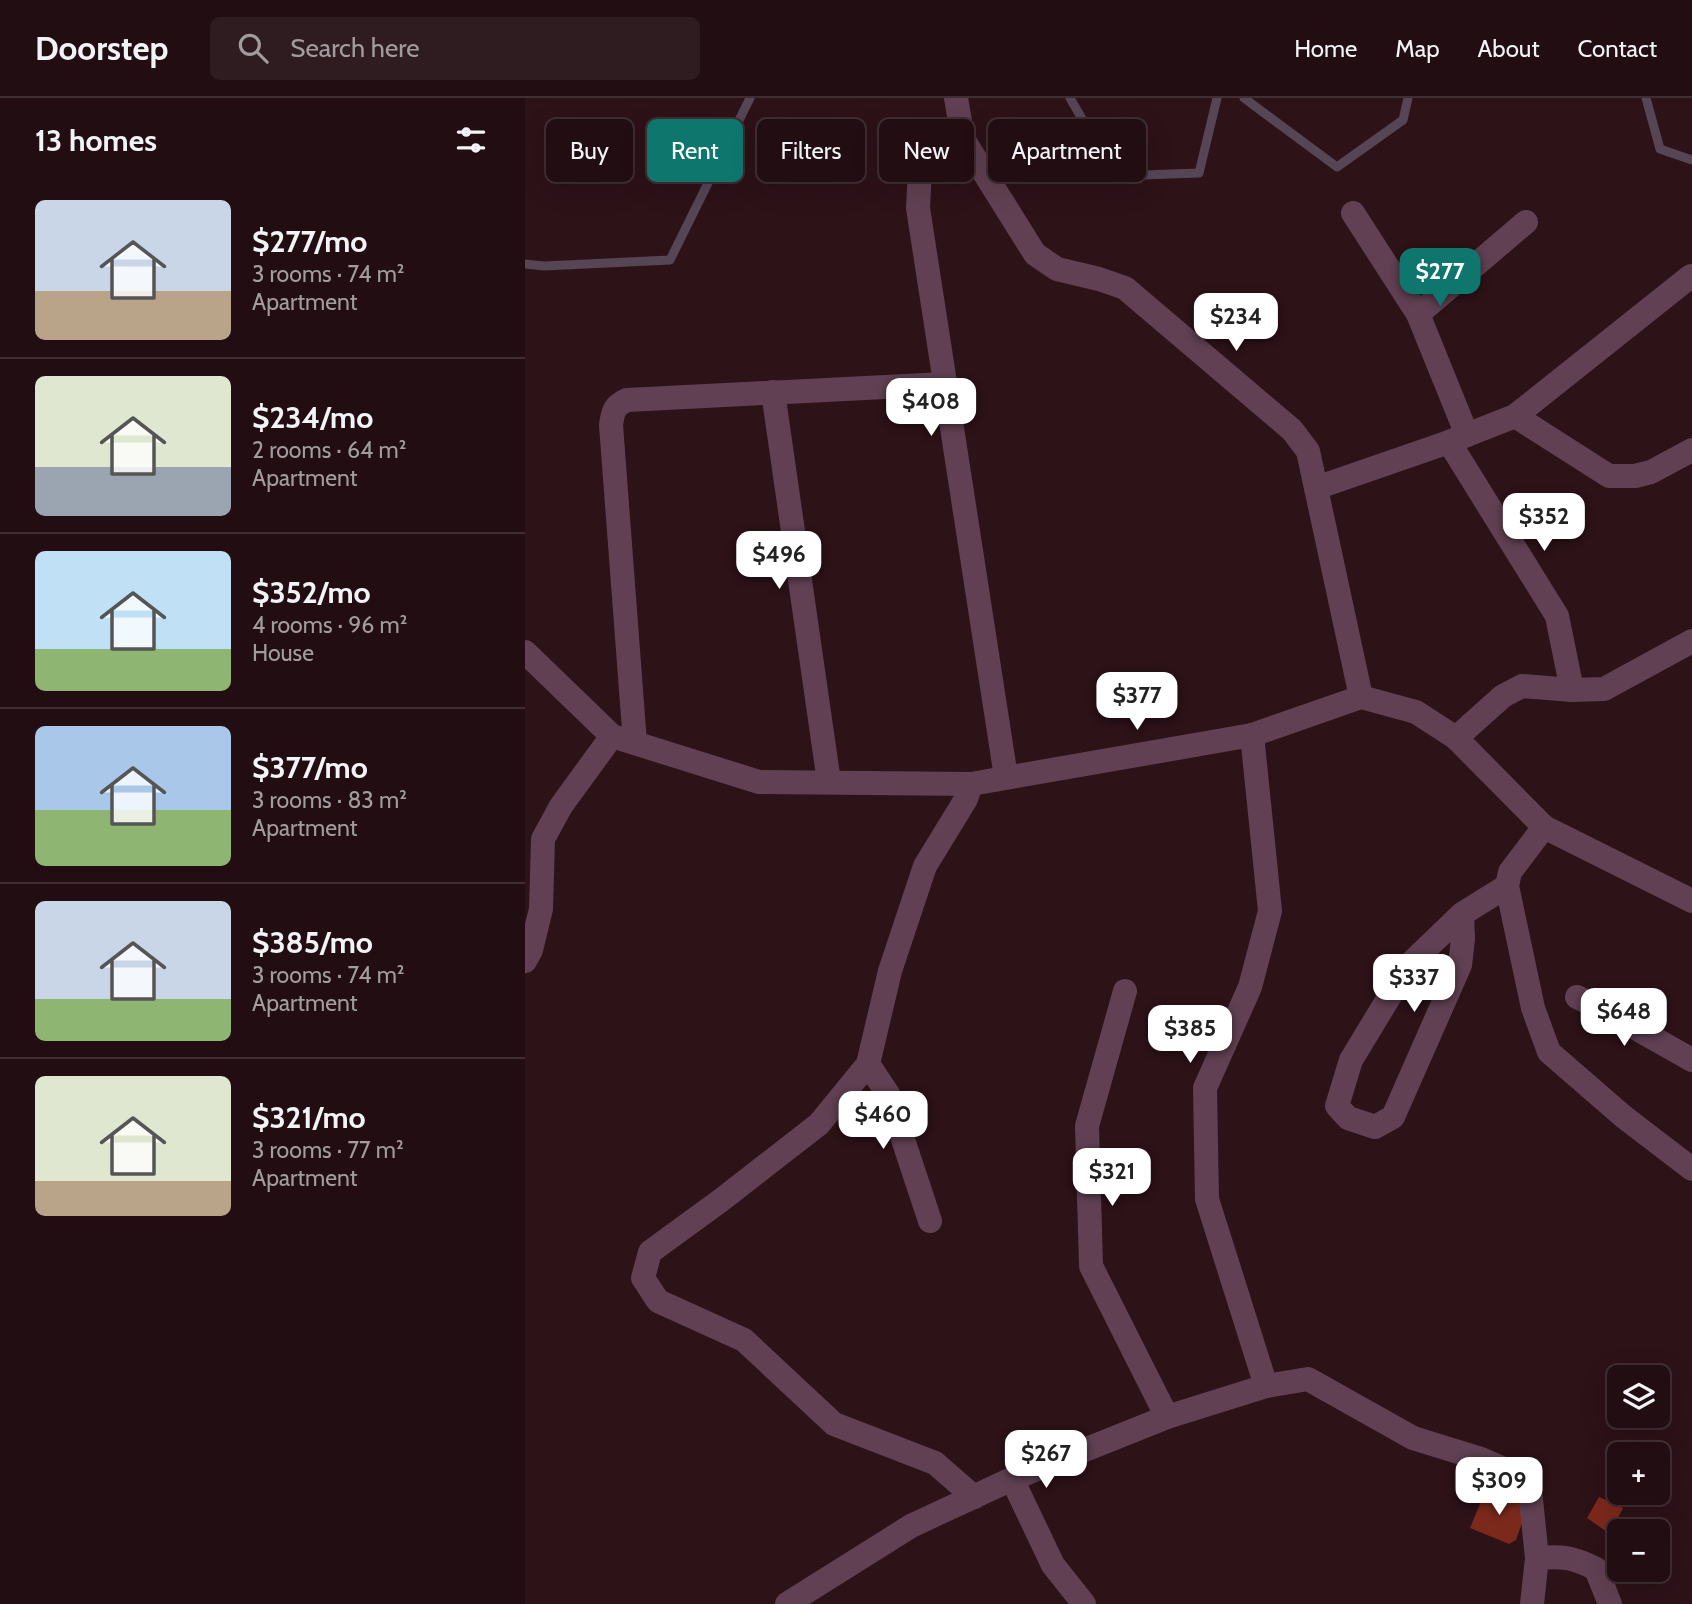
<!DOCTYPE html>
<meta charset="utf-8">
<style>
:root{--surface:#220e12;--page:#2e1c20;--text:#f1f3f6;--muted:#a29c9f;--line:#3f2e32;--accent:#0f766e}
body{margin:0;font-family:Cabin,sans-serif;background:var(--page);color:var(--text);height:100vh;display:flex;flex-direction:column;font-size:26px;white-space:nowrap}
*{box-sizing:border-box;margin:0}
p{font-size:23px;color:var(--muted)}
.icon{flex:none;width:38px;height:38px;fill:none;stroke:currentColor;stroke-width:2;stroke-linecap:round;stroke-linejoin:round}
.map{position:relative;flex:1;overflow:hidden}
.sheet{display:flex;flex-direction:column;background:var(--surface);width:525px}
.sheet>*{flex:none}
.hud{position:absolute;left:21px;top:21px;width:665px;height:63px;display:flex;gap:14px}
.tools{position:absolute;left:1082px;top:1267px;display:grid;gap:14px}
.tools a{display:grid;place-items:center;width:63px;height:63px;border-radius:10px;background:var(--surface);box-shadow:0 7px 28px #0002,0 0 0 2px var(--line);font-size:35px}
.price{position:absolute;translate:-50% -60px;padding:0 16px;border-radius:14px;background:#fff;color:#222;font-size:23px;line-height:46px;filter:drop-shadow(0 2px 4px #0008)}
.price::after{content:'';position:absolute;left:50%;top:42px;width:21px;height:16px;margin-left:-10px;background:inherit;clip-path:polygon(0 0,100% 0,50% 100%)}
.price.on{background:var(--accent);color:#fff}
ul{padding:0;list-style:none}
li{display:flex;align-items:center;gap:21px;height:175px;padding:0 35px}
li+li{border-top:2px solid var(--line)}
li span{display:grid;place-items:center;flex:none;width:196px;height:140px;border-radius:10px;color:#555}
li>.icon{margin-inline-start:auto}
span .icon{width:84px;height:84px;fill:#fffc;stroke-width:1}
li b{font-size:30px}
h2{display:flex;justify-content:space-between;align-items:center;height:84px;padding:0 35px;font-size:30px}
.chip{padding:0 24px;border-radius:10px;background:var(--surface);box-shadow:0 7px 28px #0002,0 0 0 2px var(--line);font-size:24px;line-height:63px}
.chip.on{background:var(--accent);color:#fff}
header{display:flex;align-items:center;gap:42px;box-sizing:border-box;height:98px;padding:0 35px;background:var(--surface);border-bottom:2px solid var(--line)}
header strong{font-size:33px}
nav{display:flex;gap:38px;margin-inline-start:auto;font-size:24px}
.search{width:490px;height:63px;background:var(--page);display:flex;align-items:center;gap:18px;box-sizing:border-box;padding:0 24px;border-radius:10px;color:var(--muted);font-size:26px}
main{display:flex;flex:1;min-height:0}
.map>svg:first-child{display:block}
</style>
<header>
<strong>Doorstep</strong>
<div class="search"><svg class="icon" aria-label="search" viewBox="0 0 24 24"><circle cx="10" cy="10" r="6"/><path d="M15 15l6 6"/></svg>Search here</div>
<nav><a>Home</a><a>Map</a><a>About</a><a>Contact</a></nav>
</header>
<main>
<section class="sheet">
<h2>13 homes<svg class="icon" aria-label="filters" viewBox="0 0 24 24"><path d="M4 7h16M4 17h16"/><circle cx="9" cy="7" r="2"/><circle cx="15" cy="17" r="2"/></svg></h2>
<ul>
<li><span style="background:linear-gradient(#c9d6e8 65%,#b9a48a 0)"><svg class="icon" aria-label="home" viewBox="0 0 24 24"><path d="M3 11l9-7 9 7M6 9v11h12V9"/></svg></span><div><b>$277/mo</b><p>3 rooms · 74 m²</p><p>Apartment</p></div></li>
<li><span style="background:linear-gradient(#dfe7d0 65%,#9aa5b1 0)"><svg class="icon" aria-label="home" viewBox="0 0 24 24"><path d="M3 11l9-7 9 7M6 9v11h12V9"/></svg></span><div><b>$234/mo</b><p>2 rooms · 64 m²</p><p>Apartment</p></div></li>
<li><span style="background:linear-gradient(#bfe0f5 70%,#8fb573 0)"><svg class="icon" aria-label="home" viewBox="0 0 24 24"><path d="M3 11l9-7 9 7M6 9v11h12V9"/></svg></span><div><b>$352/mo</b><p>4 rooms · 96 m²</p><p>House</p></div></li>
<li><span style="background:linear-gradient(#a9c7e8 60%,#8fb573 0)"><svg class="icon" aria-label="home" viewBox="0 0 24 24"><path d="M3 11l9-7 9 7M6 9v11h12V9"/></svg></span><div><b>$377/mo</b><p>3 rooms · 83 m²</p><p>Apartment</p></div></li>
<li><span style="background:linear-gradient(#c9d6e8 70%,#8fb573 0)"><svg class="icon" aria-label="home" viewBox="0 0 24 24"><path d="M3 11l9-7 9 7M6 9v11h12V9"/></svg></span><div><b>$385/mo</b><p>3 rooms · 74 m²</p><p>Apartment</p></div></li>
<li><span style="background:linear-gradient(#dfe7d0 75%,#b9a48a 0)"><svg class="icon" aria-label="home" viewBox="0 0 24 24"><path d="M3 11l9-7 9 7M6 9v11h12V9"/></svg></span><div><b>$321/mo</b><p>3 rooms · 77 m²</p><p>Apartment</p></div></li>
</ul>
</section>
<div class="map">
<svg width="1167" height="1506" viewBox="0 0 1167 1506">
<rect width="100%" height="100%" fill="#2d1218"/>
<g fill="none" stroke-linecap="round" stroke-linejoin="round">
<g stroke="#564555" stroke-width="9">
<path d="M 545,0 L 590,78 L 674,75 L 692,0"/>
<path d="M 719,0 L 812,69 L 878,22 L 883,0"/>
<path d="M 1121,0 L 1135,51 L 1167,62"/>
<path d="M 0,166 L 19,168 L 145,162 L 225,0"/>
</g>
</g>
<g fill="#7b291b">
<path d="M 962,1389 L 1003,1408 L 991,1442 L 984,1446 L 945,1430 Z"/>
<path d="M 1074,1399 L 1098,1410 L 1085,1436 L 1062,1420 Z"/>
</g>
<g fill="none" stroke-linecap="round" stroke-linejoin="round">
<g stroke="#604052" stroke-width="24">
<path d="M 431,0 L 438,41 L 510,156 L 532,171 L 574,181 L 600,190 L 767,332 L 783,353 L 836,599"/>
<path d="M 438,41 L 395,70 L 393,110 L 481,679"/>
<path d="M 828,115 L 893,216 L 942,337"/>
<path d="M 893,216 L 1001,124"/>
<path d="M 248,294 L 304,684"/>
<path d="M 990,318 L 1084,378 L 1110,378 L 1126,374 L 1167,352"/>
<path d="M 924,344 L 1032,518 L 1047,592"/>
<path d="M 791,390 L 924,344 L 990,318 L 1166,178"/>
<path d="M 0,554 L 87,638 L 234,684 L 446,686 L 727,637 L 836,599 L 891,614 L 931,640 L 1019,729 L 1167,803"/>
<path d="M 727,637 L 745,813 L 725,889 L 680,990 L 682,1101 L 741,1288"/>
<path d="M 931,640 L 978,598 L 997,588 L 1047,592 L 1079,591 L 1167,543"/>
<path d="M 110,645 L 86,327 C 88,313 89,308 102,302 L 420,286"/>
<path d="M 446,686 L 441,701 L 400,768 L 365,873 L 343,966 L 294,1026 L 195,1103 L 125,1154 L 118,1180 L 133,1203 L 219,1242 L 309,1326 L 410,1365 L 449,1399"/>
<path d="M 1019,729 L 985,774 L 982,788 L 1008,910 L 1024,954 L 1099,1019 L 1167,1071"/>
<path d="M 937,816 L 938,841 L 935,867 L 868,1019 L 850,1029 L 823,1020 L 812,1008 L 826,962 L 883,868 L 937,816 L 982,788"/>
<path d="M 0,863 L 6,852 L 16,811 L 18,741 L 36,708 L 87,638"/>
<path d="M 600,893 L 562,1028 L 566,1168 L 642,1319"/>
<path d="M 1052,899 L 1084,915 L 1167,962"/>
<path d="M 343,966 L 363,996 L 405,1123"/>
<path d="M 487,1381 L 528,1467 L 559,1506"/>
<path d="M 1012,1460 C 1038,1458 1048,1459 1071,1471 L 1085,1506"/>
<path d="M 262,1506 L 386,1428 L 487,1381 L 642,1319 L 741,1288 L 783,1281 L 888,1340 L 956,1361 L 1004,1382 L 1012,1460 L 1007,1506"/>
</g>
</g>
</svg>
<div class="tools">
<a><svg class="icon" aria-label="layers" viewBox="0 0 24 24"><path d="M12 4l9 5-9 5-9-5zM3 14l9 5 9-5"/></svg></a>
<a>+</a>
<a>−</a>
</div>
<b class="price on" style="left:915px;top:210px">$277</b>
<b class="price" style="left:711px;top:255px">$234</b>
<b class="price" style="left:406px;top:340px">$408</b>
<b class="price" style="left:1019px;top:455px">$352</b>
<b class="price" style="left:254px;top:493px">$496</b>
<b class="price" style="left:612px;top:634px">$377</b>
<b class="price" style="left:889px;top:916px">$337</b>
<b class="price" style="left:1099px;top:950px">$648</b>
<b class="price" style="left:665px;top:967px">$385</b>
<b class="price" style="left:358px;top:1053px">$460</b>
<b class="price" style="left:587px;top:1110px">$321</b>
<b class="price" style="left:521px;top:1392px">$267</b>
<b class="price" style="left:974px;top:1419px">$309</b>
<div class="hud">
<a class="chip">Buy</a>
<a class="chip on">Rent</a>
<a class="chip">Filters</a>
<a class="chip">New</a>
<a class="chip">Apartment</a>
</div>
</div>
</main>
